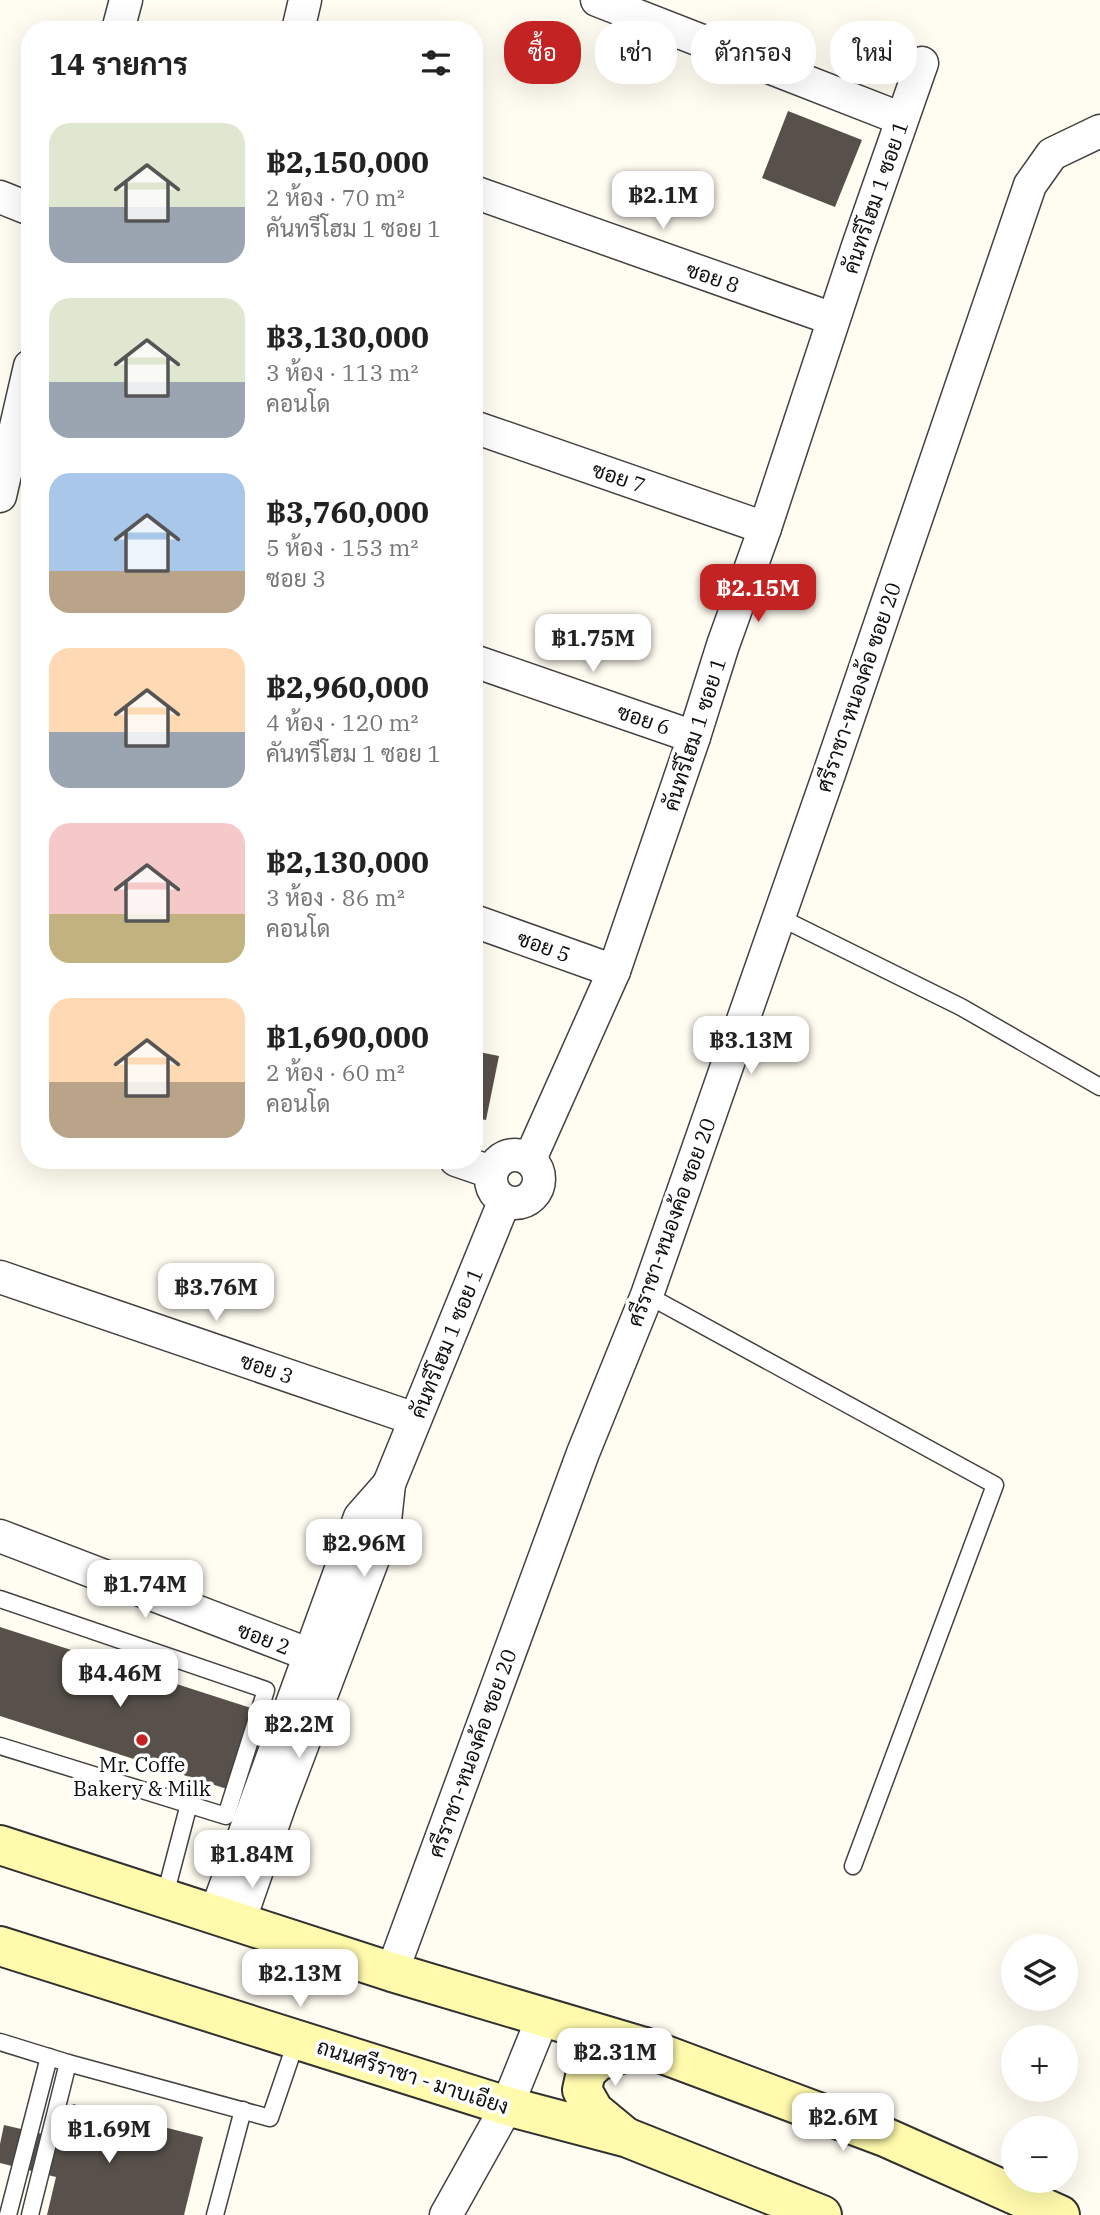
<!DOCTYPE html>
<html lang="th">
<meta charset="utf-8">
<style>
:root{--surface:#fff;--page:#f6f6f6;--text:#222;--muted:#767676;--accent:#c32323}
body{margin:0;font-family:"IBM Plex Serif",Sarabun,serif;background:var(--page);color:var(--text);height:100vh;display:flex;flex-direction:column;font-size:26px;white-space:nowrap}
*{box-sizing:border-box;margin:0}
p{font-size:23px;color:var(--muted)}
.icon{flex:none;width:38px;height:38px;fill:none;stroke:currentColor;stroke-width:2;stroke-linecap:round;stroke-linejoin:round}
.map{position:relative;flex:1;overflow:hidden}
.side{position:absolute;left:21px;top:21px;width:462px;height:1148px;display:flex;flex-direction:column;background:var(--surface);border-radius:28px;box-shadow:0 7px 28px #0002}
.side>*{flex:none}
.top-card{position:absolute;left:504px;top:21px;width:490px;height:63px;display:flex;gap:14px}
.fabs{position:absolute;left:1001px;top:1934px;display:grid;gap:14px}
.fabs a{display:grid;place-items:center;width:77px;height:77px;border-radius:50%;background:var(--surface);box-shadow:0 7px 28px #0002;font-size:35px}
.price{position:absolute;translate:-50% -60px;padding:0 16px;border-radius:14px;background:#fff;color:#222;font-size:23px;line-height:46px;filter:drop-shadow(0 2px 4px #0008)}
.price::after{content:'';position:absolute;left:50%;top:42px;width:21px;height:16px;margin-left:-10px;background:inherit;clip-path:polygon(0 0,100% 0,50% 100%)}
.price.active{background:var(--accent);color:#fff}
ul{padding:0;list-style:none}
li{display:flex;align-items:center;gap:21px;height:175px;padding:0 28px}
li span{display:grid;place-items:center;flex:none;width:196px;height:140px;border-radius:21px;color:#555}
li>.icon{margin-inline-start:auto}
span .icon{width:84px;height:84px;fill:#fffc;stroke-width:1}
li b{font-size:30px}
h2{display:flex;justify-content:space-between;align-items:center;height:84px;padding:0 28px;font-size:30px}
.pill{padding:0 24px;border-radius:28px;background:var(--surface);box-shadow:0 7px 28px #0002;font-size:24px;line-height:63px}
.pill.active{background:var(--accent);color:#fff}
.map>svg:first-child{display:block}
</style>
<div class="map">
<svg width="1100" height="2215" viewBox="0 0 1100 2215">
<rect width="100%" height="100%" fill="#fffdf1"/>
<g fill="#58514b">
<path d="M 788,111 L 862,140 L 835,207 L 762,178 Z"/>
<path d="M 474,1051 L 499,1056 L 486,1120 L 474,1118 Z"/>
<path d="M 0,1627 L 254,1709 L 227,1789 L 0,1716 Z"/>
<path d="M 73,2104 L 203,2137 L 184,2215 L 47,2215 L 56,2177 L 0,2163 L 0,2144 L 4,2125 L 64,2139 Z"/>
</g>
<g fill="none" stroke-linecap="round" stroke-linejoin="round">
<defs>
<g id="service">
<path d="M 779,917 L 961,1007 L 1100,1087"/>
<path d="M 647,1295 L 995,1485 L 853,1866"/>
<path d="M 0,1599 L 266,1690 L 226,1816 L 0,1746"/>
<path d="M 164,1899 L 189,1804"/>
<path d="M 0,2042 L 68,2063 L 270,2118 L 297,2039"/>
<path d="M 8,2215 L 49,2057"/>
<path d="M 30,2215 L 68,2063"/>
<path d="M 215,2215 L 243,2110"/>
</g>
<g id="minor">
<path d="M 597,0 L 902,119"/>
<path d="M 118,30 L 126,0"/>
<path d="M 298,30 L 305,0"/>
<path d="M 474,192 L 833,319"/>
<path d="M 0,197 L 30,209"/>
<path d="M 474,427 L 765,528"/>
<path d="M 0,496 L 30,366"/>
<path d="M 474,661 L 694,737"/>
<path d="M 474,921 L 614,971"/>
<circle cx="515" cy="1179" r="24"/>
<path d="M 530,1159 L 614,971 L 694,737 L 723,645 L 765,528 L 858,246 L 922,63"/>
<path d="M 456,1160 L 491,1172"/>
<path d="M 0,1277 L 415,1419"/>
<path d="M 0,1536 L 326,1661"/>
<path d="M 215,1915 L 360,1517 L 389,1484"/>
<path d="M 239,1922 L 280,1804 L 384,1530 L 389,1484 L 504,1202"/>
<path d="M 392,1972 L 583,1453 L 647,1295 L 830,771 L 1030,185 L 1052,154 L 1100,131"/>
<path d="M 446,2215 L 507,2106 L 543,2017"/>
</g>
<g id="secondary">
<path d="M 0,1845 L 392,1972 L 644,2047 L 885,2137 L 1060,2215"/>
<path d="M 0,1946 L 507,2106 L 628,2138 L 822,2215"/>
<path d="M 623,2135 L 594,2111 L 582,2090 L 586,2072 L 598,2061 L 644,2047"/>
</g>
</defs>
<use href="#service" stroke="#424242" stroke-width="19"/>
<use href="#minor" stroke="#424242" stroke-width="35"/>
<use href="#secondary" stroke="#313131" stroke-width="42"/>
<use href="#service" stroke="#fff" stroke-width="16"/>
<use href="#minor" stroke="#fff" stroke-width="32"/>
<use href="#secondary" stroke="#fffaac" stroke-width="38"/>
</g>
<circle fill="#c32323" stroke="#fff" stroke-width="2.5" cx="142" cy="1740" r="7"/>
<g text-anchor="middle" dominant-baseline="central" stroke-width="7" stroke-linejoin="round" paint-order="stroke">
<g font-size="21" fill="#0f0f0f" stroke="#fff">
<text transform="translate(875 197) rotate(-71)">คันทรีโฮม 1 ซอย 1</text>
<text transform="translate(713 277) rotate(19)">ซอย 8</text>
<text transform="translate(619 477) rotate(19)">ซอย 7</text>
<text transform="translate(858 687) rotate(-71)">ศรีราชา-หนองค้อ ซอย 20</text>
<text transform="translate(644 719) rotate(19)">ซอย 6</text>
<text transform="translate(694 734) rotate(-72)">คันทรีโฮม 1 ซอย 1</text>
<text transform="translate(544 946) rotate(20)">ซอย 5</text>
<text transform="translate(671 1222) rotate(-70)">ศรีราชา-หนองค้อ ซอย 20</text>
<text transform="translate(446 1343) rotate(-68)">คันทรีโฮม 1 ซอย 1</text>
<text transform="translate(267 1368) rotate(19)">ซอย 3</text>
<text transform="translate(264 1638) rotate(21)">ซอย 2</text>
<text transform="translate(472 1753) rotate(-70)">ศรีราชา-หนองค้อ ซอย 20</text>
<text transform="translate(413 2076) rotate(18)">ถนนศรีราชา - มาบเอียง</text>
</g>
<g font-size="21" fill="#0f0f0f" stroke="#fff">
<text x="142" y="1764">Mr. Coffe<tspan x="142" dy="24">Bakery &amp; Milk</tspan></text>
</g>
</g>
</svg>
<div class="fabs">
<a><svg class="icon" aria-label="layers" viewBox="0 0 24 24"><path d="M12 4l9 5-9 5-9-5zM3 14l9 5 9-5"/></svg></a>
<a>+</a>
<a>−</a>
</div>
<b class="price" style="left:663px;top:231px">฿2.1M</b>
<b class="price active" style="left:758px;top:624px">฿2.15M</b>
<b class="price" style="left:593px;top:674px">฿1.75M</b>
<b class="price" style="left:751px;top:1076px">฿3.13M</b>
<b class="price" style="left:216px;top:1323px">฿3.76M</b>
<b class="price" style="left:364px;top:1579px">฿2.96M</b>
<b class="price" style="left:145px;top:1620px">฿1.74M</b>
<b class="price" style="left:120px;top:1709px">฿4.46M</b>
<b class="price" style="left:299px;top:1760px">฿2.2M</b>
<b class="price" style="left:252px;top:1890px">฿1.84M</b>
<b class="price" style="left:300px;top:2009px">฿2.13M</b>
<b class="price" style="left:615px;top:2088px">฿2.31M</b>
<b class="price" style="left:843px;top:2153px">฿2.6M</b>
<b class="price" style="left:109px;top:2165px">฿1.69M</b>
<div class="top-card">
<a class="pill active">ซื้อ</a>
<a class="pill">เช่า</a>
<a class="pill">ตัวกรอง</a>
<a class="pill">ใหม่</a>
</div>
<section class="side">
<h2>14 รายการ<svg class="icon" aria-label="filters" viewBox="0 0 24 24"><path d="M4 7h16M4 17h16"/><circle cx="9" cy="7" r="2"/><circle cx="15" cy="17" r="2"/></svg></h2>
<ul>
<li><span style="background:linear-gradient(#dfe7d0 60%,#9aa5b1 0)"><svg class="icon" aria-label="home" viewBox="0 0 24 24"><path d="M3 11l9-7 9 7M6 9v11h12V9"/></svg></span><div><b>฿2,150,000</b><p>2 ห้อง · 70 m²</p><p>คันทรีโฮม 1 ซอย 1</p></div></li>
<li><span style="background:linear-gradient(#dfe7d0 60%,#9aa5b1 0)"><svg class="icon" aria-label="home" viewBox="0 0 24 24"><path d="M3 11l9-7 9 7M6 9v11h12V9"/></svg></span><div><b>฿3,130,000</b><p>3 ห้อง · 113 m²</p><p>คอนโด</p></div></li>
<li><span style="background:linear-gradient(#a9c7e8 70%,#b9a48a 0)"><svg class="icon" aria-label="home" viewBox="0 0 24 24"><path d="M3 11l9-7 9 7M6 9v11h12V9"/></svg></span><div><b>฿3,760,000</b><p>5 ห้อง · 153 m²</p><p>ซอย 3</p></div></li>
<li><span style="background:linear-gradient(#ffd9b3 60%,#9aa5b1 0)"><svg class="icon" aria-label="home" viewBox="0 0 24 24"><path d="M3 11l9-7 9 7M6 9v11h12V9"/></svg></span><div><b>฿2,960,000</b><p>4 ห้อง · 120 m²</p><p>คันทรีโฮม 1 ซอย 1</p></div></li>
<li><span style="background:linear-gradient(#f6c9c9 65%,#c2b280 0)"><svg class="icon" aria-label="home" viewBox="0 0 24 24"><path d="M3 11l9-7 9 7M6 9v11h12V9"/></svg></span><div><b>฿2,130,000</b><p>3 ห้อง · 86 m²</p><p>คอนโด</p></div></li>
<li><span style="background:linear-gradient(#ffd9b3 60%,#b9a48a 0)"><svg class="icon" aria-label="home" viewBox="0 0 24 24"><path d="M3 11l9-7 9 7M6 9v11h12V9"/></svg></span><div><b>฿1,690,000</b><p>2 ห้อง · 60 m²</p><p>คอนโด</p></div></li>
</ul>
</section>
</div>
